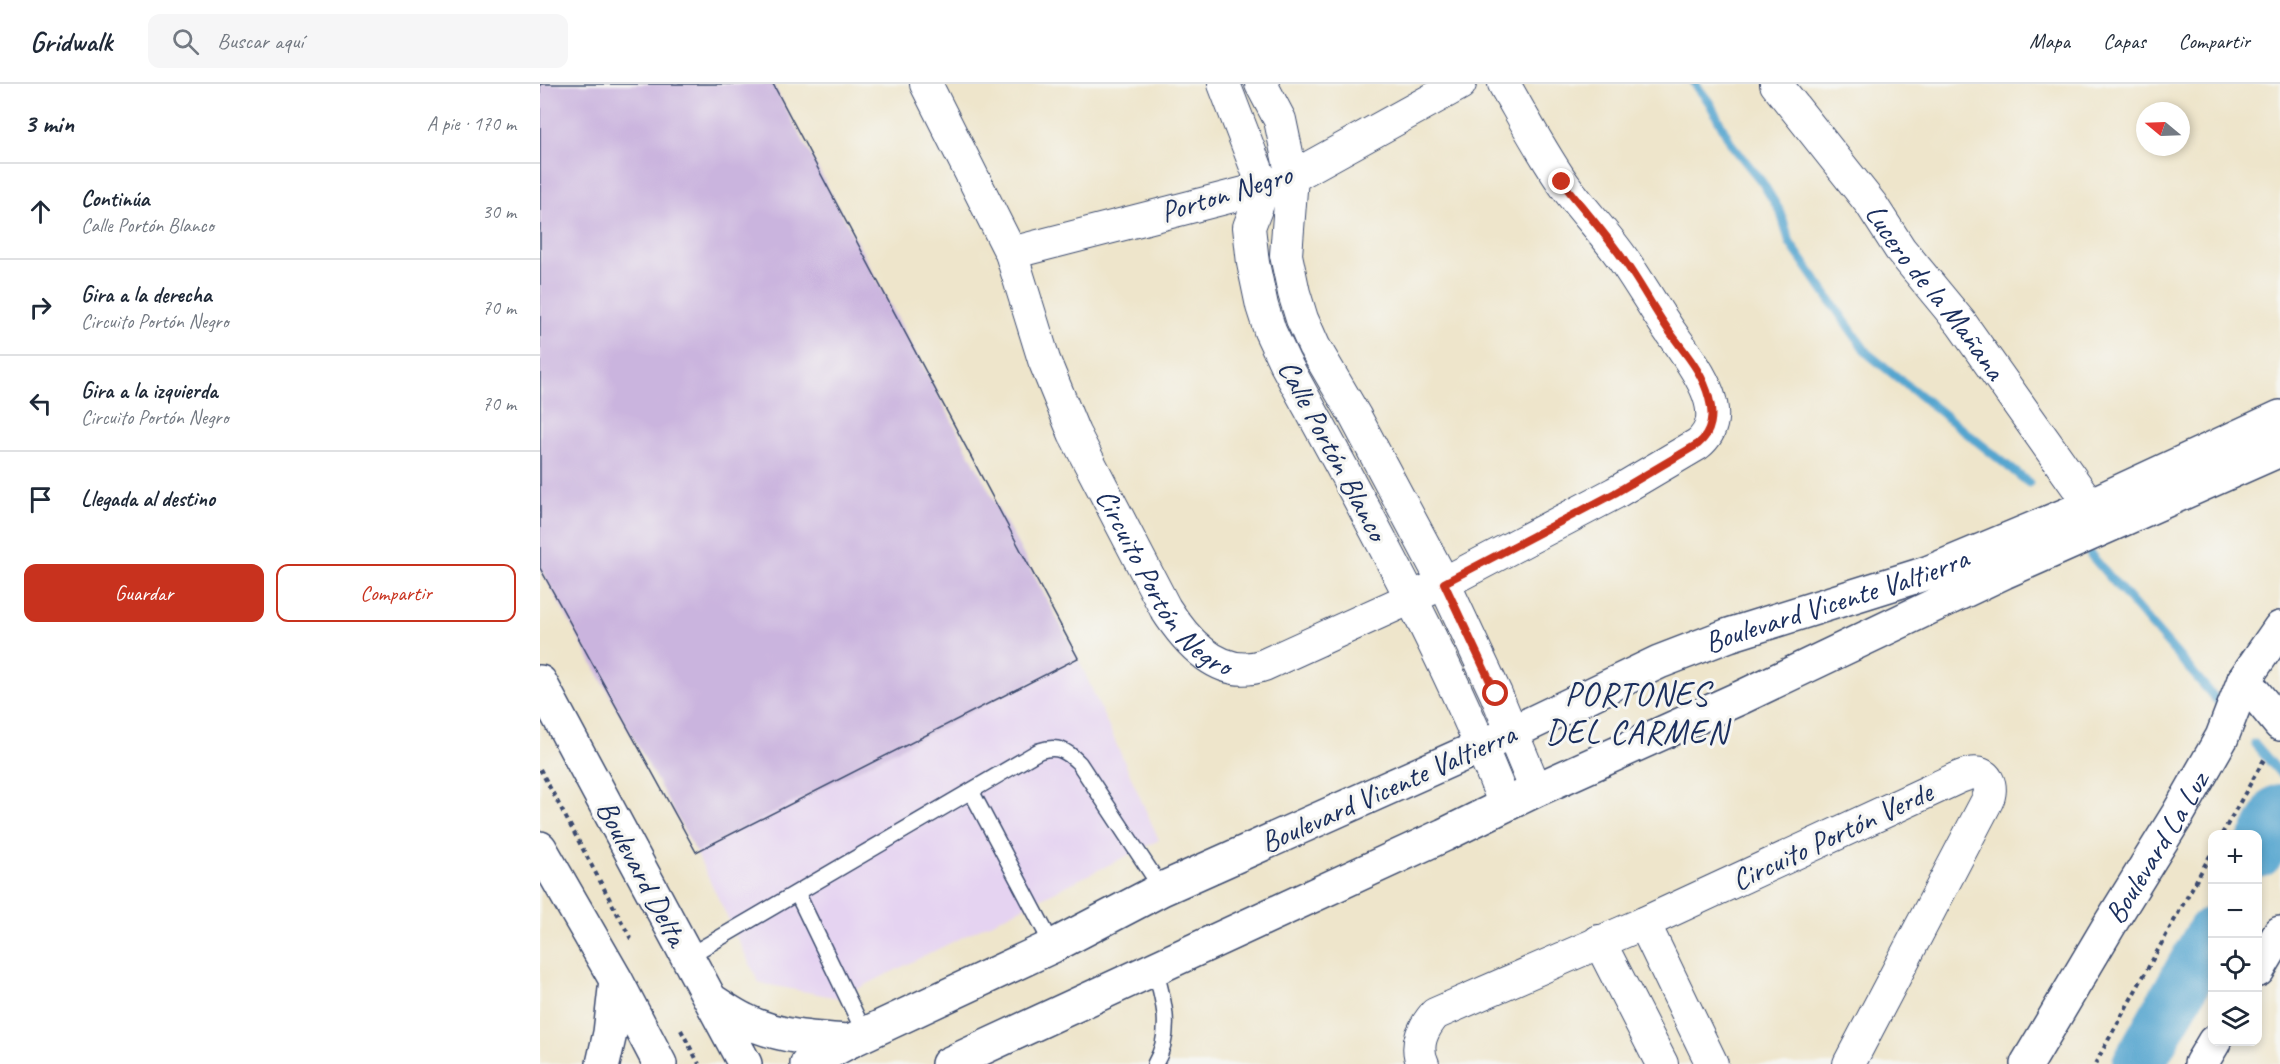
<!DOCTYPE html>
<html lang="es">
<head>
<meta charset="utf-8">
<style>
	body { margin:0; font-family:Caveat,sans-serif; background:#f6f6f7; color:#1f2937 }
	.controls { position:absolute; right:18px; bottom:18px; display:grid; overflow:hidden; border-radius:12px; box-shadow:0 3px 9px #0003 }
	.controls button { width:54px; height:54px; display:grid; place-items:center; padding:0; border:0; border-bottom:2px solid #e0e1e3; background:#fff; color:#1f2937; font:30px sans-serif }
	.compass { position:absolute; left:1596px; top:18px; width:54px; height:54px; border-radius:50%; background:#fff; box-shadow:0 3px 9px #0003; rotate:289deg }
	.stop { position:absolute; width:18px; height:18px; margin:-14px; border:4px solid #c8321e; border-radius:50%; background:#fff }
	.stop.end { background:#c8321e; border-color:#fff; box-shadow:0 2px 6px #0008 }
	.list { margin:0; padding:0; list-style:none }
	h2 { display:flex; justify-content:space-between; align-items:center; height:78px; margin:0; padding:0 24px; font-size:26px }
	h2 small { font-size:20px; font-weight:400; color:#747a83 }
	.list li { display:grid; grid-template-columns:39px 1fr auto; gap:18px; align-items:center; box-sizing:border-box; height:96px; padding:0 24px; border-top:2px solid #e0e1e3 }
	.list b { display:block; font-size:22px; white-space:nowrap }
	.list p { margin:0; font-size:20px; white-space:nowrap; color:#747a83 }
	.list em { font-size:20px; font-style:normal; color:#747a83 }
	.actions { display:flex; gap:12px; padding:18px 24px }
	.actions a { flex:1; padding:14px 0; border:2px solid #c8321e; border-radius:12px; text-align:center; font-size:21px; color:#c8321e }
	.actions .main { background:#c8321e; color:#fff }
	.icon { flex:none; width:33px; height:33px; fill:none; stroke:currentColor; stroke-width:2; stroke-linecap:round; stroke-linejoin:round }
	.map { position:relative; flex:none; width:1740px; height:980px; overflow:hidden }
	header { display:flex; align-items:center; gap:36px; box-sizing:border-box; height:84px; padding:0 30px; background:#fff; border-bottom:2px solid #e0e1e3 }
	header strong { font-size:28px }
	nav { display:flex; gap:33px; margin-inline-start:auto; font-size:21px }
	.search { width:420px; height:54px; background:#f6f6f7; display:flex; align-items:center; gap:15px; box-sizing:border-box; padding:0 21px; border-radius:12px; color:#747a83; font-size:22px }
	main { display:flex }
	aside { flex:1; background:#fff }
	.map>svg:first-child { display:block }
</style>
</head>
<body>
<header>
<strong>Gridwalk</strong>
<div class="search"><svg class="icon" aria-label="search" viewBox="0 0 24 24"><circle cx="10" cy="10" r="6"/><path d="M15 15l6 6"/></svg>Buscar aquí</div>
<nav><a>Mapa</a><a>Capas</a><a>Compartir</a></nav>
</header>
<main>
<aside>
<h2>3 min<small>A pie · 170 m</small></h2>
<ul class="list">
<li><svg class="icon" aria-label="ahead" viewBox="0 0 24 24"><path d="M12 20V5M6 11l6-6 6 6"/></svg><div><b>Continúa</b><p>Calle Portón Blanco</p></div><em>30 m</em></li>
<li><svg class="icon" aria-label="right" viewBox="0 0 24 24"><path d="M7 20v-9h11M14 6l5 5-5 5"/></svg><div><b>Gira a la derecha</b><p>Circuito Portón Negro</p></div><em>70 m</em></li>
<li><svg class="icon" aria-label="left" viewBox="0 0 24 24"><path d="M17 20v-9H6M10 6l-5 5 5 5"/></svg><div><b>Gira a la izquierda</b><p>Circuito Portón Negro</p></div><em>70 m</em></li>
<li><svg class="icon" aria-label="arrive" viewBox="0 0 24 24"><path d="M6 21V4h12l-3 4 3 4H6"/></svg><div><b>Llegada al destino</b></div></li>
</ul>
<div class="actions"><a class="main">Guardar</a><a>Compartir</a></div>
</aside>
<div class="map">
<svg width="1740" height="980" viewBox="0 0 1740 980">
	<rect width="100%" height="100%" fill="#f6f6f2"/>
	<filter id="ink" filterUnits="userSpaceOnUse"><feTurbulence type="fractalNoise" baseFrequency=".0167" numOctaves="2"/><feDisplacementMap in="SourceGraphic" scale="12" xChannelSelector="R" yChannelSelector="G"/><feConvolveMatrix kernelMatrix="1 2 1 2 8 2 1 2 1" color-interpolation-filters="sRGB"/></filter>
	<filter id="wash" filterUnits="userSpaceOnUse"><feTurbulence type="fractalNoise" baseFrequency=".008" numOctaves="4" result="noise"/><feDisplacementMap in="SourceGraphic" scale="24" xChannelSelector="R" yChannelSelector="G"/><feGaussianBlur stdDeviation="1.35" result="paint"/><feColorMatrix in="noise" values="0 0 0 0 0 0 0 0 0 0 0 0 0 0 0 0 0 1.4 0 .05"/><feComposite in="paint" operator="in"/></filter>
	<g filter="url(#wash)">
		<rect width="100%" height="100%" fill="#eee5cb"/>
		<path fill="#e5d3f1" d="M538,574L619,756L299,914L219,899L156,768Z"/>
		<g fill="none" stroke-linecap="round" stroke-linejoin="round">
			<path stroke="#55a5cf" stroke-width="9" d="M1155,0L1169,18L1192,61L1222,98L1241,129L1250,159L1327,269L1489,399
				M1550,470L1681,621
				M1715,660L1740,689"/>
			<path stroke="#55a5cf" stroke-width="52" d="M1718,768L1740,726
				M1598,980L1672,849"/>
		</g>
		<g id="blocks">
			<path fill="#cab4de" d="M0,0H233L538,574L156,768L0,484Z"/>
		</g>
	</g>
	<g filter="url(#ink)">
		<use href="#blocks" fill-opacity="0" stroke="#3b4a6e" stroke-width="1.5"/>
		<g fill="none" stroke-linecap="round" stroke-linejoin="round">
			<g stroke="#3b4a6e" stroke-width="18">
				<path id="service" d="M431,707L513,862
					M257,809L325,950
					M147,873L499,667C517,661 526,666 539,679L622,805
					M615,980C633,949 624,917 615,885"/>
			</g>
			<g stroke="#3b4a6e" stroke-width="34">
				<g id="minor">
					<path id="s1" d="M386,0L471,169L504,276L534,349L625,524C646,557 680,597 724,581L904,499L1075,409L1158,360C1198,327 1143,269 1125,240C1111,219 1099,198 1085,178C1066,150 1042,126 1023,99C1001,67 983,33 964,0"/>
					<path d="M684,0L724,104L709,143L713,179L722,222L730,247L745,279C824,424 905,567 965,721"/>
					<path d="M721,0L740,36L752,93L746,171L754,209L762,235L774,262L815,332L904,499L956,610L996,706"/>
					<path id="s2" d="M1236,0L1331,120L1360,165L1421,239L1550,421"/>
					<path d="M471,169L724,104L752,93L920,0"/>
					<path d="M1104,839L1172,980"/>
					<path d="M1059,857L1122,980"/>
					<path d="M883,980C874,961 883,944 895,930L1104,839L1398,703C1408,699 1419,692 1429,690C1448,685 1454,703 1447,717L1309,980"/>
				</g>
			</g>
			<g stroke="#3b4a6e" stroke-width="36">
				<g id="secondary">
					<path d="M1704,596L1740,640"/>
					<path d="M1718,886L1740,849"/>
					<path id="s3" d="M267,980L310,957L513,862L622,805L971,649L1119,578L1189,551L1387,489L1550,421L1740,333"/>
					<path d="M408,980L904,751L996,706L1202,613L1464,488L1740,366"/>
					<path id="s4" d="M1487,980L1570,840L1638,730L1682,653L1704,596L1740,544"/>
					<path d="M1661,980L1674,958"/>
				</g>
			</g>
			<g stroke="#3b4a6e" stroke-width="36">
				<path id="primary" d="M0,598L205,980
					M0,764L76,896L120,980
					M171,916C182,923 193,931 204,936C237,953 274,955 310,957
					M63,980L70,949L76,896"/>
			</g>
			<path stroke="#3b4a6e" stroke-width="4" stroke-dasharray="4.5 4.5" stroke-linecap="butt" d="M0,685L91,855
				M1682,750L1726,672
				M141,946L159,980
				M1555,980L1672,768"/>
			<use href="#service" stroke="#fff" stroke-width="15"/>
			<use href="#minor" stroke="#fff" stroke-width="32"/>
			<use href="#secondary" stroke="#fff" stroke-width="33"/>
			<use href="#primary" stroke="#fff" stroke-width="33"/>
		</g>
	</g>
	<g fill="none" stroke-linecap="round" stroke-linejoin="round" filter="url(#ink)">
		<path stroke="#c8321e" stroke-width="8" d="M956,610L904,499L1075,409L1158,360C1172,349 1174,331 1169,314C1162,286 1143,267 1127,244C1112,222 1100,199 1085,178C1066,150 1043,125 1022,98"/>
	</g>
	<g text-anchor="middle" stroke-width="6" stroke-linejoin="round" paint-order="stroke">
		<g font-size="30" fill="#1b2f5e" stroke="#f6f6f2">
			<text transform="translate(686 109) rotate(-17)" y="10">Porton Negro</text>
			<text dy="10" stroke="none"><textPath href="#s2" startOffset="262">Lucero de la Mañana</textPath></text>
			<text transform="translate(793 366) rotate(62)" y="10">Calle Portón Blanco</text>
			<text dy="10" stroke="none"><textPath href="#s1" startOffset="556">Circuito Portón Negro</textPath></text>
			<text dy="10" stroke="none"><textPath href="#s3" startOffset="1130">Boulevard Vicente Valtierra</textPath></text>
			<text transform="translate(848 704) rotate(-24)" y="10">Boulevard Vicente Valtierra</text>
			<text transform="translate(1292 752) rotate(-25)" y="10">Circuito Portón Verde</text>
			<text dy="10" stroke="none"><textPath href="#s4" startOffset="252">Boulevard La Luz</textPath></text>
			<text transform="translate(102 789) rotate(62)" y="10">Boulevard Delta</text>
		</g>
		<g font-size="33" letter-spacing="1.5" fill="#1b2f5e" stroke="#f6f6f2">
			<text x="1097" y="621">PORTONES<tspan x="1097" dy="38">DEL CARMEN</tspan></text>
		</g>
	</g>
</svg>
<div class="controls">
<button>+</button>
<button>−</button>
<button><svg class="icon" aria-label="locate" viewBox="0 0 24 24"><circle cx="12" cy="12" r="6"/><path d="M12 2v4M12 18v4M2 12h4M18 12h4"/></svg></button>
<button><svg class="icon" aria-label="layers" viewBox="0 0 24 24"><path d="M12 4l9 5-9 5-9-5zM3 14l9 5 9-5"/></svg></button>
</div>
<svg class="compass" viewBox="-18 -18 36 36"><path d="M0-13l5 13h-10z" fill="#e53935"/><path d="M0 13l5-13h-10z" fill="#747a83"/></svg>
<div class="stop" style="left:956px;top:610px"></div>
<div class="stop end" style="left:1022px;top:98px"></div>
</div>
</main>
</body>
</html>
